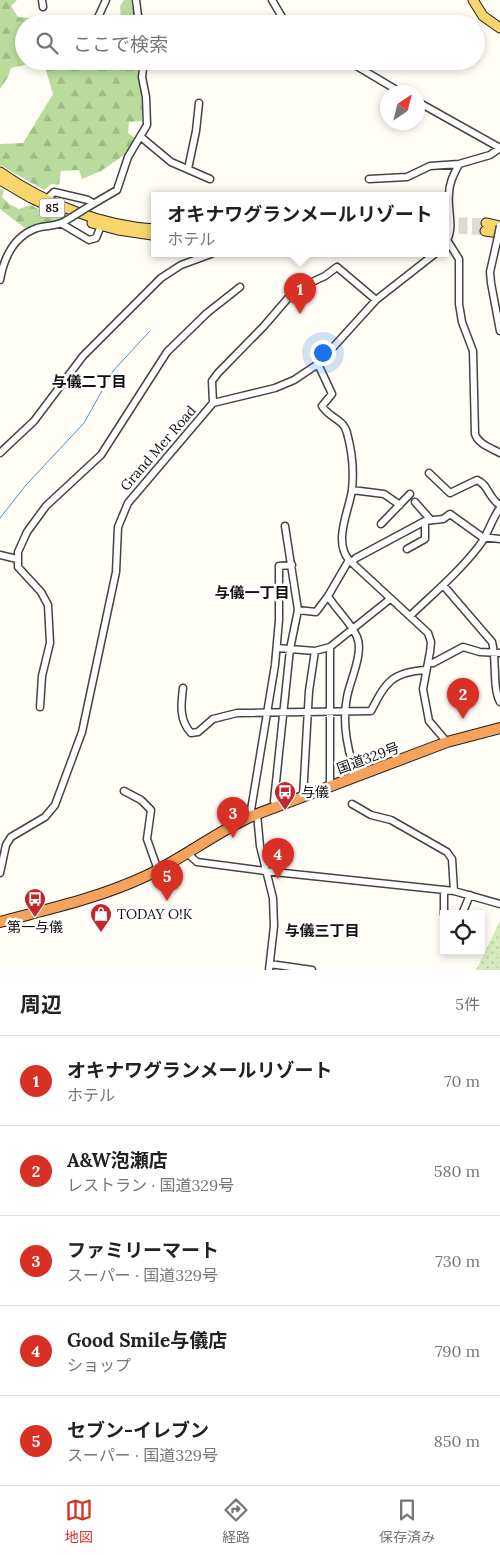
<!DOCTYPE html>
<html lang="ja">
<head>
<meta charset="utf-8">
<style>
	body { margin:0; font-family:Lora,"Noto Sans JP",serif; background:#f2f2f2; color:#222 }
	.controls { position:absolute; right:15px; bottom:15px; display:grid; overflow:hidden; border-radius:0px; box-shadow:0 2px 8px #0003 }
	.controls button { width:45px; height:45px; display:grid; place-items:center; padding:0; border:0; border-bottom:1px solid #e0e0e0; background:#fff; color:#222; font:25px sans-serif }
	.compass { position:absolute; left:380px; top:85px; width:45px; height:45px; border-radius:50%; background:#fff; box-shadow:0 2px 8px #0003; rotate:35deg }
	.you { position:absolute; left:322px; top:352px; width:18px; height:18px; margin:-12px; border:4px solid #fff; border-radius:50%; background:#1a73e8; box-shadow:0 0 0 8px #1a73e833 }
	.badge { display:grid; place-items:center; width:32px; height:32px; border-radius:50%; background:#d93025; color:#fff; font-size:16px; font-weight:700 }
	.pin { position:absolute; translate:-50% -41px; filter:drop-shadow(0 1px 2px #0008) }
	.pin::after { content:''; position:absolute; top:26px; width:18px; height:15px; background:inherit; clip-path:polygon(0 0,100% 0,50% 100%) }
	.popup { position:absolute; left:151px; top:192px; width:298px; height:65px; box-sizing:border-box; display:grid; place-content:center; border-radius:0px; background:#fff; filter:drop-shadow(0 1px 4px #0005); font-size:16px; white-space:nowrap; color:#767676 }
	.popup b { font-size:19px; color:#222 }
	.popup::after { content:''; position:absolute; left:50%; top:100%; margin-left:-10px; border:10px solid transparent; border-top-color:#fff }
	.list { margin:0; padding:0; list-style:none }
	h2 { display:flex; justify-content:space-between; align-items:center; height:65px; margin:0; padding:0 20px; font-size:21px }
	h2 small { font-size:16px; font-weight:400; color:#767676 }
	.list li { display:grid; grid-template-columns:32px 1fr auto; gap:15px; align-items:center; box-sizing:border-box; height:90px; padding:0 20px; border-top:1px solid #e0e0e0 }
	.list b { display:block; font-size:19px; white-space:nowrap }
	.list p { margin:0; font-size:16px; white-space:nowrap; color:#767676 }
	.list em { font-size:16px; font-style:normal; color:#767676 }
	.icon { flex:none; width:28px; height:28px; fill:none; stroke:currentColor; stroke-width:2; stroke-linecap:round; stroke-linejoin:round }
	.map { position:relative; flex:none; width:500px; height:970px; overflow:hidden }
	.search { position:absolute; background:#fff; box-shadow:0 2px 8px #0003; left:15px; right:15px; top:15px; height:55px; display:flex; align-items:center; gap:12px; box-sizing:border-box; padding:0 18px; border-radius:28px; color:#767676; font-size:19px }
	.sheet { height:515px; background:#fff }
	nav { display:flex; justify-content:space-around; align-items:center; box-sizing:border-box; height:70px; border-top:1px solid #e0e0e0; background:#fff; font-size:14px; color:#767676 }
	nav a { display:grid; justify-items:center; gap:2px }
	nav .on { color:#d93025 }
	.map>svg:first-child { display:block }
</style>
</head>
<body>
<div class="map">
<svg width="500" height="970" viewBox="0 0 500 970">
	<defs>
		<pattern id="forest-firs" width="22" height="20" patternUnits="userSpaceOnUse" patternTransform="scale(1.25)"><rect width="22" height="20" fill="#b9dc9c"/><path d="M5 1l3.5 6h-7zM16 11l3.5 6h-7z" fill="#9ebc85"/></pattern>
		<pattern id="park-dots" width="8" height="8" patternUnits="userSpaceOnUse" patternTransform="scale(1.25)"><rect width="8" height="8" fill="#d5ebbd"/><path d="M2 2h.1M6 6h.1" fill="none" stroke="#b6c8a1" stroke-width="1.8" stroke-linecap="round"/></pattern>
	</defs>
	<rect width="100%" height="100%" fill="#fffdf5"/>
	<path fill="url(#forest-firs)" d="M0,0H17L11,6L18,17L38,19L43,24H24V61H140C139,82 143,101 142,121L129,122L128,133L135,138L127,153L101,171L82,179L79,170L61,171L59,185L51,184L44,190L0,165V144L23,143L53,94L45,67L33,63L11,68L8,77L0,89Z
		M124,0H131L136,24H127L121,19L120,6Z
		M0,188L4,191L2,197L9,204L19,209L30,205L63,220C48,224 40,221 26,229L0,209Z"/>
	<path fill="url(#park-dots)" d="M500,921V970H476Z"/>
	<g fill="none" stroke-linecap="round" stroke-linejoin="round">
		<path stroke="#3f96cf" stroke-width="1" d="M0,518L26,485L84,423L113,371L150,331"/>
		<path stroke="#dbdad3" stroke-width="9" stroke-dasharray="9 4.5" stroke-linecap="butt" d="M445,221L486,223
			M445,228L485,231"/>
		<g stroke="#444" stroke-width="9">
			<path id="minor" d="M42,0L43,7
				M136,0L139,24
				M272,0L286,24
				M95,24L106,0
				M348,61L400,92
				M418,102L500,148
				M141,137L171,162L210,179
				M188,169L196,131L199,103
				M369,179L407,177L430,166L459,164
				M47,199L54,192L88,200L93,203
				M88,207L117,190L128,157L147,125L146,97L142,77L144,61
				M62,224L89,240L96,238L101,226
				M447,240L459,259V304L462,322L473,351L475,434C478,444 491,448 500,453
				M497,241L490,272L491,283L500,331
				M446,242C455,227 447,211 449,194C449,183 454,174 459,164L490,155L500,148
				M0,280C4,257 14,236 37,228C48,225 57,227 67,220
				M318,364L332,394L322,406C329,418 344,419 347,433C352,451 354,471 352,490C349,511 333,541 349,560L428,633L431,642L430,652L423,689L429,721L447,742
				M213,403L212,381L218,373L264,326L295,290L325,276L337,267L376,300
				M0,453L34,421L83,356L161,278L181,265L211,254
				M429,473L450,493L477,480C489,485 488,498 500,505
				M352,490L384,494L400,505
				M415,502L430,519
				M381,524L410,494
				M407,549L425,539V521
				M0,555L17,559
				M349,560L328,596C336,610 351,622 357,637C364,652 350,681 347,697C342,722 347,754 358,776
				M352,562L356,558L425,521L443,519L450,514L482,537L500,539
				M443,585L492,642C497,660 492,687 500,702
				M298,610L316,612L328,596
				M410,616C434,593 459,572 479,546C488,535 491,520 500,508
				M277,648L315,651L330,647L390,599
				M428,663H433L463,647L480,652L500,653
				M183,688C181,704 179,720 191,733L198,732L213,719L237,713L371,711C386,682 392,672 426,670
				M40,707L42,676L50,643L48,605L41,592L18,567V552L27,532L46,506L101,455L167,352L207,313L240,287
				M330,786V647
				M124,791L141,800L151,810L147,839L158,870
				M303,797L309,691L315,651
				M352,804L371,815L391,820L447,852L452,859L454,891
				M276,807L274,801L290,649L298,610L285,526
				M257,814L260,846L273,898L274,926L269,970
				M252,816L251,810L275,665L279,620V566L292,565
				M187,853L197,862L265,871L454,891L500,904
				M0,873L6,845L11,837L45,817L55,805L82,732L116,572L118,527L128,503L213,403L275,388L294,380L318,364L376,300L436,253
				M444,890V914
				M462,914L470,895
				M270,964L312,970"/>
		</g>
		<g stroke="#222" stroke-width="11">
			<path id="major" d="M473,0L483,16L500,28
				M0,172C44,203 101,226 155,229
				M0,180L31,198L61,212
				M92,223L118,230L152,235
				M486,223L500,226
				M485,231L500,233"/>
		</g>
		<g stroke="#222" stroke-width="12">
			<path id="highway" d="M0,922C49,909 99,898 146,876C183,858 215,833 252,816L447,742L500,728"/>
		</g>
		<use href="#minor" stroke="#fff" stroke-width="6"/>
		<use href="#major" stroke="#f9d66b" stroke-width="9"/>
		<use href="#highway" stroke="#f5a25d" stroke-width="10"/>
		<g stroke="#444" stroke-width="9" stroke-linecap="butt">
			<path id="minor-bridge" d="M67,220L88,207
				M497,241L500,226"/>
		</g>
		<use href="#minor-bridge" stroke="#fff" stroke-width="6"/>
	</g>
	<defs>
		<g id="bus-pin" transform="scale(1.125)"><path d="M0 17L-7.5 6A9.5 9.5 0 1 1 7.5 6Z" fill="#c4262e" stroke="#fff"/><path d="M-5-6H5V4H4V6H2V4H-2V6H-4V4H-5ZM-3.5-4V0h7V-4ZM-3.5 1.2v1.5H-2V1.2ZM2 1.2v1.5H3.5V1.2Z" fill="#fff"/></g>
		<g id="shop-pin" transform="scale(1.125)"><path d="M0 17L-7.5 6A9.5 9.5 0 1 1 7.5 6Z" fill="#c4262e" stroke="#fff"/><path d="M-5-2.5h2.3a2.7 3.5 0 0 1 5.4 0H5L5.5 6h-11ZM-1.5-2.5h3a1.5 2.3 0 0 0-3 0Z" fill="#fff"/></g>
	</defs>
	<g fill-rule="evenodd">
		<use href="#bus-pin" x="285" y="792"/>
		<use href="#bus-pin" x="35" y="899"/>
		<use href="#shop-pin" x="101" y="914"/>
	</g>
	<g text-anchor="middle" stroke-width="5" stroke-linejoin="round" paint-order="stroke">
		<rect fill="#fff" stroke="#585858" stroke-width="1" x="39.5" y="198.5" width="25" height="19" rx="4"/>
		<g font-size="12" font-weight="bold" fill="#111">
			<text x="52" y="212">85</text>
		</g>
		<g font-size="14" fill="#111" stroke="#fff">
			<text transform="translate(158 448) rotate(-49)" y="5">Grand Mer Road</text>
			<text transform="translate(368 758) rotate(-20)" y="5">国道329号</text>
		</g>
		<g font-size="14" fill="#111" stroke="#fff" text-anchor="start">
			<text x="301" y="797">与儀</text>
			<text x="117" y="919">TODAY O!K</text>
			<text x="35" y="932" text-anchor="middle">第一与儀</text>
		</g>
		<g font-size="15" font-weight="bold" fill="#111" stroke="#fff">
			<text x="89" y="387">与儀二丁目</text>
			<text x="252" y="598">与儀一丁目</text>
			<text x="322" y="936">与儀三丁目</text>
		</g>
	</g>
</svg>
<div class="controls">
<button><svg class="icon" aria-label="locate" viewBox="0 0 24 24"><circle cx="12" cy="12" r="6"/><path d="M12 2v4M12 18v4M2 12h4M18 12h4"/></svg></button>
</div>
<svg class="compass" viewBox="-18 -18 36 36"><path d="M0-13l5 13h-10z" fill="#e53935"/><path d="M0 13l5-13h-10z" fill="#767676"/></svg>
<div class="you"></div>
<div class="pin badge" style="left:300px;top:314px">1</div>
<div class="popup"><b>オキナワグランメールリゾート</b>ホテル</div>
<div class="pin badge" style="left:463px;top:719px">2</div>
<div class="pin badge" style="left:233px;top:838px">3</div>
<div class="pin badge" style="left:278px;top:879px">4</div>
<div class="pin badge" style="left:167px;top:901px">5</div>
<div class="search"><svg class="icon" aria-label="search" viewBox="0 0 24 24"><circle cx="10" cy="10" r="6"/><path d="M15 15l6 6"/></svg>ここで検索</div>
</div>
<section class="sheet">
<h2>周辺<small>5件</small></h2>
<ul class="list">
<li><span class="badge">1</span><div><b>オキナワグランメールリゾート</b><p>ホテル</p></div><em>70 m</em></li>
<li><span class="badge">2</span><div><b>A&amp;W泡瀬店</b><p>レストラン · 国道329号</p></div><em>580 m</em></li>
<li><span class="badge">3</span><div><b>ファミリーマート</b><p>スーパー · 国道329号</p></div><em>730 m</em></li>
<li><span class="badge">4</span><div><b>Good Smile与儀店</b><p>ショップ</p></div><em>790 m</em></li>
<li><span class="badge">5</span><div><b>セブン-イレブン</b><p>スーパー · 国道329号</p></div><em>850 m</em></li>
</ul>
</section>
<nav>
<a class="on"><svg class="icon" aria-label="map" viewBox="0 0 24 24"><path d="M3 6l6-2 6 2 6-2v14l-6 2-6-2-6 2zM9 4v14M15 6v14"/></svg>地図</a>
<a><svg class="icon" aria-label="directions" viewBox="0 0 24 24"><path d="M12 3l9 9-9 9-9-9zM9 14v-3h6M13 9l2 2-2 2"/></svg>経路</a>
<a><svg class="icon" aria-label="saved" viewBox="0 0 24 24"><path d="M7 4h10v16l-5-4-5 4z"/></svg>保存済み</a>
</nav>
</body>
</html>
